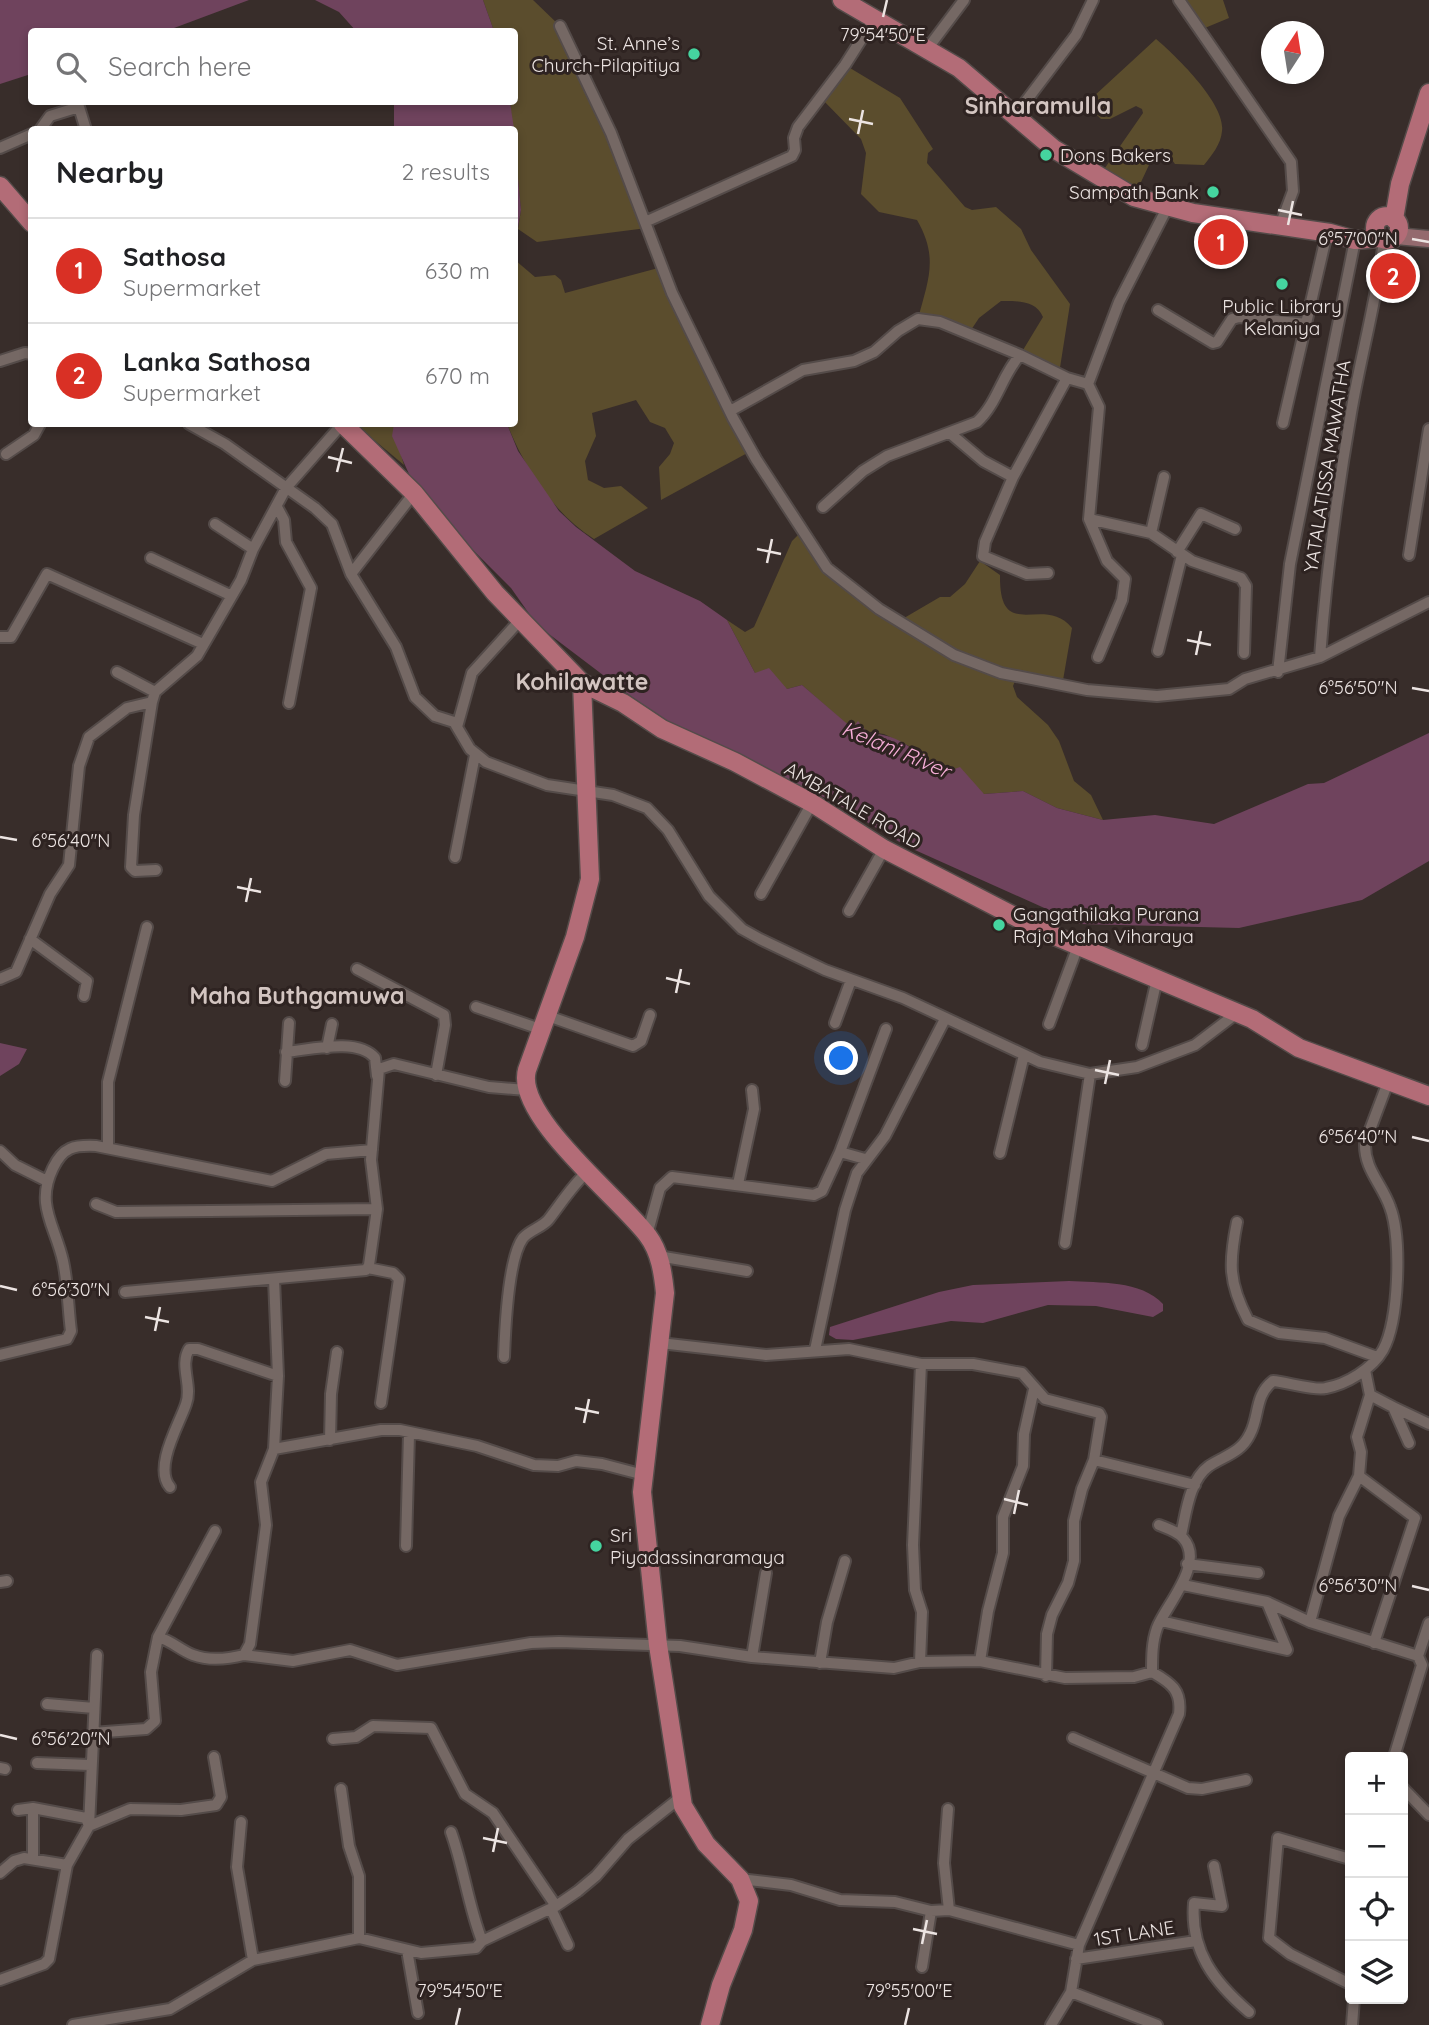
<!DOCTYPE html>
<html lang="en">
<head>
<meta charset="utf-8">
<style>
	body { margin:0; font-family:Quicksand,sans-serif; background:#f6f6f6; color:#202124 }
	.controls { position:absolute; right:21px; bottom:21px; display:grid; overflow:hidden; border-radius:7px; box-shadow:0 4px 10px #0003 }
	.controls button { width:63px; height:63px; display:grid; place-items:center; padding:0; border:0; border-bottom:2px solid #e0e0e0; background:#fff; color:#202124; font:35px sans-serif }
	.compass { position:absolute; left:1261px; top:21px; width:63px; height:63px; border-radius:50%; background:#fff; box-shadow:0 4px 10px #0003; rotate:12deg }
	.you { position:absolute; left:842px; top:1059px; width:24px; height:24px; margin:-18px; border:5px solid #fff; border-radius:50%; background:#1a73e8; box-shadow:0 0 0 10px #1a73e833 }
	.badge { display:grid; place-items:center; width:46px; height:46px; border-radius:50%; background:#d93025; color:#fff; font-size:23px; font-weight:700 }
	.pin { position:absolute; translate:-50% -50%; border:4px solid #fff; box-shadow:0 2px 7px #0006 }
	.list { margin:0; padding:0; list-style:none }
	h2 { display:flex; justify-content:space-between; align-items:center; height:91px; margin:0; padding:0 28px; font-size:30px }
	h2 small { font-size:23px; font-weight:400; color:#757577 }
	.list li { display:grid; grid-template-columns:46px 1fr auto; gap:21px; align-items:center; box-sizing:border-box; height:105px; padding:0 28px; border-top:2px solid #e0e0e0 }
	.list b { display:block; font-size:26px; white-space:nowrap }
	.list p { margin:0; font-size:23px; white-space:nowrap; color:#757577 }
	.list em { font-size:23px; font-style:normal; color:#757577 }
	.icon { flex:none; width:38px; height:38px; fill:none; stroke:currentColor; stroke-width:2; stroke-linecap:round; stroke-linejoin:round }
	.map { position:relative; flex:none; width:1429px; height:2025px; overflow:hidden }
	.search { position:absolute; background:#fff; box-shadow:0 4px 10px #0003; left:28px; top:28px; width:490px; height:77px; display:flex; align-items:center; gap:18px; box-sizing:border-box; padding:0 24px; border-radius:7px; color:#757577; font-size:26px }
	.panel { position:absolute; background:#fff; box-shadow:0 4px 10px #0003; left:28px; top:126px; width:490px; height:301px; border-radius:7px }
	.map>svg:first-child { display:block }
</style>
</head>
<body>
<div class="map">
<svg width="1429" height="2025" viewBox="0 0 1429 2025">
	<rect width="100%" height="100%" fill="#382d2a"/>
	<path fill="#5b4d2d" d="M483,0H533L560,26L647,228L537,242L518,229L521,210L510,102H514V32L494,31Z
		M1179,0H1223L1229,18L1200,30Z
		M1156,39C1175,55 1226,104 1222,131C1221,144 1212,155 1204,165L1175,164L1163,148L1156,150L1134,197L1098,178L1143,113L1142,109L1136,106L1110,119H1101L1094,112L1093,97Z
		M845,65L900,98L933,149L928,153L927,163L965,207L972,210L996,207L1021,229L1031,250L1070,304L1059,374L1020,355L1043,317C1036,300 1017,301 1001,301L979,318L969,333L918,319C928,280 939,258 917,220L879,212L861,194L866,153L861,139L820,97Z
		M515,260L535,277L555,275L561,280L565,293L662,267L751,451L661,500L659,467L670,454L674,443L665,428L650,422L636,400L592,413L596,436L585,461L588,480L604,488L621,486L648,508L594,539C553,513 525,468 507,424H514Z
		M355,424H397L395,434L404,465Z
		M802,531L827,568L899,621L940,597H950L965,584L980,561L1000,575C999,645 1044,593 1072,628L1062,686L1017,676L1013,686L1017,697L1048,725L1059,741L1074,781L1091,795L1103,820L1057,808L1023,791L984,794L937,775L915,749L884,734L852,729L802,685L787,689L755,673L727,620L745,632L754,627L792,541Z"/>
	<path fill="#6f435d" d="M0,0H249L166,31L32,32L31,74L0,84Z
		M315,0H483L494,31H356L339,12Z
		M394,102H510L514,129H394Z
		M514,135L521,210L515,244H514Z
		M394,424H507L518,451L559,511L576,527L635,571L700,601L727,620L755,673L769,668L787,689L802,685L852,728L858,721L868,733C902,735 917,751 937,775L960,767L984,794L1023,791L1057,808L1103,820L1155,815L1214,824L1308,784L1324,783L1429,733V861L1362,900L1239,928L1080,924L906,846L834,802L665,722L537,625L511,588L439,516L413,483L392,436Z
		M0,1043L27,1049L19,1064L0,1076Z
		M1069,1281C1099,1283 1141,1280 1163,1304V1311L1153,1317L1096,1306L1048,1305L983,1323L951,1321L853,1340L836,1339L829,1335L830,1327L939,1292L973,1285Z"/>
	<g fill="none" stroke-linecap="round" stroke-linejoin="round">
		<g stroke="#544b49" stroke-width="14">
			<path id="street" d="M1179,0L1291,162L1293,191L1280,226
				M560,26L611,133L672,293L733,418L756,459L827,568L879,609L954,655L1001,673L1087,690L1157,696L1229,689L1245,679L1320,657L1429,602
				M928,48L964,0
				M1014,117L1076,35L1093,0
				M40,130L50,116L79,107L86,130
				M0,148L32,134
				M1167,208L1119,302L1088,384L1099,407L1089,519L1151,533L1192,561L1241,578L1246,586L1244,653
				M645,222L792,156L795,150L794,138L798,127L845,65L873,21
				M1158,310L1213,343L1217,342L1232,319L1239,317L1307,324
				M0,361L25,353L32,354
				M730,411L803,370L854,361L874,352L898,331L918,319L940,322L1020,355
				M1283,423L1327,233
				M189,424L225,444L315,508L332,524L351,574L396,647L415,697L435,716L454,722L470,749L486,762L547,785L613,795L647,808L668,830L709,896L742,929L760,939L825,970L903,998L1040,1062L1090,1074L1137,1067L1195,1045L1237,1013
				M951,434L983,461L1013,477L985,542L983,556L1027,574L1048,573
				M6,454L34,435L40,424
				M1013,477L1067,378
				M277,507L284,520L286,542L311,588L289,703
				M823,507L863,471L887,456L977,422C997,404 1002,375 1020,355L1067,378L1088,384
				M1089,519L1107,561L1125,579L1122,600L1098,657
				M215,524L253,549
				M1151,533L1164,477
				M1177,552L1201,514L1235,529
				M1409,555L1429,429
				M151,558L230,595
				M351,574L414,493
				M0,637H11L47,574L203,644
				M1158,651L1182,555
				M1320,657C1326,576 1337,494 1351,413C1361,355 1377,299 1384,240
				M117,672L155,692
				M1278,672L1290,564L1355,240
				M152,702L134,815L131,867L135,871L156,870
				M457,727L472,673L521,619
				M455,857L475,755
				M761,894L812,803
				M849,911L884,849
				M30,939L87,981L84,996
				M357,969L444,1015L445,1025L436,1075
				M0,979L16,972L50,894L69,865L79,766L89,737L127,708L152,702L155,692L197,656L241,580L253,549L286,488L342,424
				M476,1007L543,1030
				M548,1016L633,1046L641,1041L650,1015
				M835,1023L851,980
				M1049,1024L1078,946
				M1142,1045L1157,979
				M327,1048L332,1024
				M286,1052C309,1050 358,1037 375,1058L377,1076
				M285,1081L289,1023
				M108,1148V1082L147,927
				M0,1151L15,1165L47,1181
				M840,1152L886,1029
				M1000,1153L1024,1055
				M738,1184L754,1109L752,1090
				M96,1204L116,1212L377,1209
				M1237,1222C1229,1262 1228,1282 1248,1320L1279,1333L1325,1338L1377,1357
				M647,1235L660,1188L672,1177L814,1195L822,1191L840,1152L865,1159
				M1065,1243L1090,1074
				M658,1256L747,1271
				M368,1268L393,1273L399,1279L381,1403
				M274,1279L278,1376L274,1449
				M125,1292L366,1270L369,1265L377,1209L371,1160L379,1069L394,1064L489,1087L526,1090
				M660,1343L766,1355L849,1349L921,1364H973L1022,1373L1045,1399L1099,1413L1101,1417L1094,1460L1082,1489L1074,1521V1561L1068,1583L1052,1615L1047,1634L1046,1676
				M815,1350L845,1210L857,1173L885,1136L945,1019
				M0,1355L67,1339L71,1331C68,1308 68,1284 63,1261C55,1225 35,1205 53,1168C63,1147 74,1145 96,1146L272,1181L326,1154L372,1150
				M504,1357C505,1330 508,1258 523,1238C530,1230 543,1227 549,1219C562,1202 572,1186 587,1172
				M1365,1370L1370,1395L1393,1407L1409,1443
				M1393,1407L1429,1424
				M330,1440L331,1394L337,1352
				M1094,1460L1195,1485
				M1359,1476L1361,1452L1357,1437L1370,1395
				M170,1487C153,1467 180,1423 186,1404C193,1386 179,1366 189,1349H198L278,1376
				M1181,1535C1186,1514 1189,1480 1209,1466C1224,1456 1241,1453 1250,1434C1260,1415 1254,1396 1273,1381C1286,1382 1316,1391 1326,1388C1347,1384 1372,1369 1383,1350C1399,1321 1402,1238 1390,1207C1382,1184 1364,1169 1365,1143L1388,1082
				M406,1546L409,1434
				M1187,1564L1258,1573
				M0,1582L7,1581
				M1183,1585L1267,1602L1310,1622L1418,1656L1422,1665L1394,1757
				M1161,1621L1287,1650L1267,1602
				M1310,1622L1339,1516L1359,1476L1415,1518L1374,1643
				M158,1637C172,1641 180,1650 193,1655C209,1661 228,1659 244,1655L250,1644L266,1525L261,1482L274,1449L381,1430H400L477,1446L534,1465L558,1466L576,1461L602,1464L644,1475
				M244,1655L293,1661L350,1650L397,1665L531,1643L559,1642L680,1646L752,1657L894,1668L920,1662L980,1661L1065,1678L1134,1677L1152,1672C1171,1683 1182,1690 1179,1714L1079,1945
				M1418,1656L1429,1623
				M752,1657L766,1573
				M980,1661L988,1611L1003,1553V1517L1023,1466L1024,1434L1034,1389
				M920,1662L922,1612L915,1590L913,1545L921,1364
				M820,1663L827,1622L845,1561
				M1152,1672C1152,1657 1152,1642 1157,1628C1165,1606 1206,1564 1183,1538C1177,1531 1166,1528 1159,1525
				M47,1704L94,1708
				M92,1733L146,1729L155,1721L151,1672L158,1637L215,1531
				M1073,1738L1188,1788L1202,1789L1246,1780
				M333,1739L356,1737L373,1726L431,1728L465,1794L493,1813L556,1906
				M37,1763L90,1765
				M0,1768L5,1769
				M1403,1788L1429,1815
				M341,1789L349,1846L359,1876V1938
				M33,1808V1858
				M948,1809L944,1863L949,1910
				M18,1810L33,1808L86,1818L89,1826L130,1809L181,1810L216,1805L221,1797L214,1757
				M241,1822L237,1867L253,1960
				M451,1832C464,1868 468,1905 482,1941
				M1350,1859L1278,1838L1269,1938L1290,1954L1350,1984
				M1214,1866L1222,1906L1194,1903C1190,1951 1214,1982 1249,2012
				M0,1873L14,1861L24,1858L67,1865
				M740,1879L791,1885L840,1900L895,1902L931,1911L949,1910L1079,1945L1071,1992L1051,2025
				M551,1909L568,1945
				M407,1950L418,2013
				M1076,1959L1196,1941
				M922,1967L931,1911
				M0,1980L44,1964L49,1959L67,1865L89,1826L97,1655
				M1071,1992L1157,2025
				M73,2025L170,2009L253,1960L359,1938L421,1953L476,1948L482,1941L556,1906L578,1891L596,1876L628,1839L681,1797
				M1352,2025L1354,1999"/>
		</g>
		<g stroke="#544b49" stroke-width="19">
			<path id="secondary" d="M1396,236L1429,239"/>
		</g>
		<g stroke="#544b49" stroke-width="21">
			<path id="primary" d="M842,0L959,68L1054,149L1134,197L1193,213L1330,233L1355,240L1379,238
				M0,186L32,223
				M1375 228a12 12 0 1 1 24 0a12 12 0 1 1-24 0Z
				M1394,219L1400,184L1429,93
				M343,424L414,493L495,593L582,683L623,703L662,729L735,762L812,803L884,849L1043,931L1252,1019L1299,1048L1429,1096
				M582,683L590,879L575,937L527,1070C514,1116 622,1200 648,1236C660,1252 663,1273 665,1293L642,1492L658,1645L683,1806L706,1844L740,1879L749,1901L743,1930L721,1985L710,2025"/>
		</g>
		<use href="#street" stroke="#756864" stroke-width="10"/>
		<use href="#secondary" stroke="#946a6e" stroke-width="16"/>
		<use href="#primary" stroke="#b36c77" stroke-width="18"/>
	</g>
	<path fill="none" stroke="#ece4e2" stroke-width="2.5" d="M883,17L887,0M849,119L873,124M858,134L863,110M1278,210L1302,215M1288,225L1293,201M1412,239L1429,242M328,457L352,463M337,472L343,448M757,549L781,554M767,563L772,539M1187,640L1211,645M1196,655L1201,631M1412,688L1429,691M0,837L17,840M237,887L261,892M246,902L251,878M666,978L690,984M676,993L681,969M1095,1070L1119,1075M1105,1084L1110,1060M1412,1137L1429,1141M0,1286L17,1290M145,1317L169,1322M155,1331L160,1307M575,1408L599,1413M584,1423L589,1399M1004,1499L1028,1505M1014,1514L1019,1490M1412,1586L1429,1590M0,1735L17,1739M483,1838L507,1843M493,1852L498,1828M913,1929L937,1934M922,1944L927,1920M456,2025L460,2008M905,2025L909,2008"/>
	<g fill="#45d49f" stroke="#2e2321" stroke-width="2.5">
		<circle cx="694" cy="54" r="7"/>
		<circle cx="1046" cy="155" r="7"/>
		<circle cx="1213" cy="192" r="7"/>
		<circle cx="1282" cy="284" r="7"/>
		<circle cx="999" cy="925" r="7"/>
		<circle cx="596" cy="1546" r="7"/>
	</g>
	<g text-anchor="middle" stroke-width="6" stroke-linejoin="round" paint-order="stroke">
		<g font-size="19" fill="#ece4e2" stroke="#2e2321" text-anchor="start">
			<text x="680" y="50" text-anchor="end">St. Anne’s<tspan x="680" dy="22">Church-Pilapitiya</tspan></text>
			<text x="1060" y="162">Dons Bakers</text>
			<text x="1199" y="199" text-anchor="end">Sampath Bank</text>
			<text x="1282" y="313" text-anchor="middle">Public Library<tspan x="1282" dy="22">Kelaniya</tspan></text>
			<text x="1013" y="921">Gangathilaka Purana<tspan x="1013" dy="22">Raja Maha Viharaya</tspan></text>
			<text x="610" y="1542">Sri<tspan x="610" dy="22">Piyadassinaramaya</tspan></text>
		</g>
		<g font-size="19" fill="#ece4e2" stroke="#2e2321">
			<text transform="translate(1327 466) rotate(-81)" y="7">YATALATISSA MAWATHA</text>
			<text transform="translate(853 805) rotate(30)" y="7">AMBATALE ROAD</text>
			<text transform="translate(1134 1933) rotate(-9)" y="7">1ST LANE</text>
		</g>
		<g font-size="21" font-style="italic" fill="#f7aed8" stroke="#2e2321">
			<text transform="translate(896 750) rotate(23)" y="7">Kelani River</text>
		</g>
		<g font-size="23" font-weight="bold" fill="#d3c5c1" stroke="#2e2321">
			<text x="1038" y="114">Sinharamulla</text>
			<text x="582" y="690">Kohilawatte</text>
			<text x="297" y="1004">Maha Buthgamuwa</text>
		</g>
	</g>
	<g font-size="18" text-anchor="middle" fill="#ece4e2" stroke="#2e2321" stroke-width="6" stroke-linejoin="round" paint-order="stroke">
		<text x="883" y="41">79°54'50"E</text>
		<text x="1358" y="245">6°57'00"N</text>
		<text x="1358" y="694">6°56'50"N</text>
		<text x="71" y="847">6°56'40"N</text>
		<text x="1358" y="1143">6°56'40"N</text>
		<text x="71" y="1296">6°56'30"N</text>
		<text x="1358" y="1592">6°56'30"N</text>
		<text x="71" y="1745">6°56'20"N</text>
		<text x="460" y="1997">79°54'50"E</text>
		<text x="909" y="1997">79°55'00"E</text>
	</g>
</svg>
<div class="controls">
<button>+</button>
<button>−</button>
<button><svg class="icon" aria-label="locate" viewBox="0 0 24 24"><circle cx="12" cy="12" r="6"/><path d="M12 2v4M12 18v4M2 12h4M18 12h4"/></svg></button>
<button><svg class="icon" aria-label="layers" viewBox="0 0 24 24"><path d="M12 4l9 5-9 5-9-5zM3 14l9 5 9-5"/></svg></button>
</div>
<svg class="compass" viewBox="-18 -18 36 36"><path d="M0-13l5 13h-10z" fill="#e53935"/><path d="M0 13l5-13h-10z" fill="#757577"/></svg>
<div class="you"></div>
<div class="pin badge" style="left:1221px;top:242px">1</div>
<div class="pin badge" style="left:1393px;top:276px">2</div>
<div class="search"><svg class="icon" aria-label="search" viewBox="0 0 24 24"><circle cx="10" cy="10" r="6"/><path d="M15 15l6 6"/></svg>Search here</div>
<section class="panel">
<h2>Nearby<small>2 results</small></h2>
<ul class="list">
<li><span class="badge">1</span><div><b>Sathosa</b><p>Supermarket</p></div><em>630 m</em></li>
<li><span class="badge">2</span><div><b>Lanka Sathosa</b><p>Supermarket</p></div><em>670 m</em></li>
</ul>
</section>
</div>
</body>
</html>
